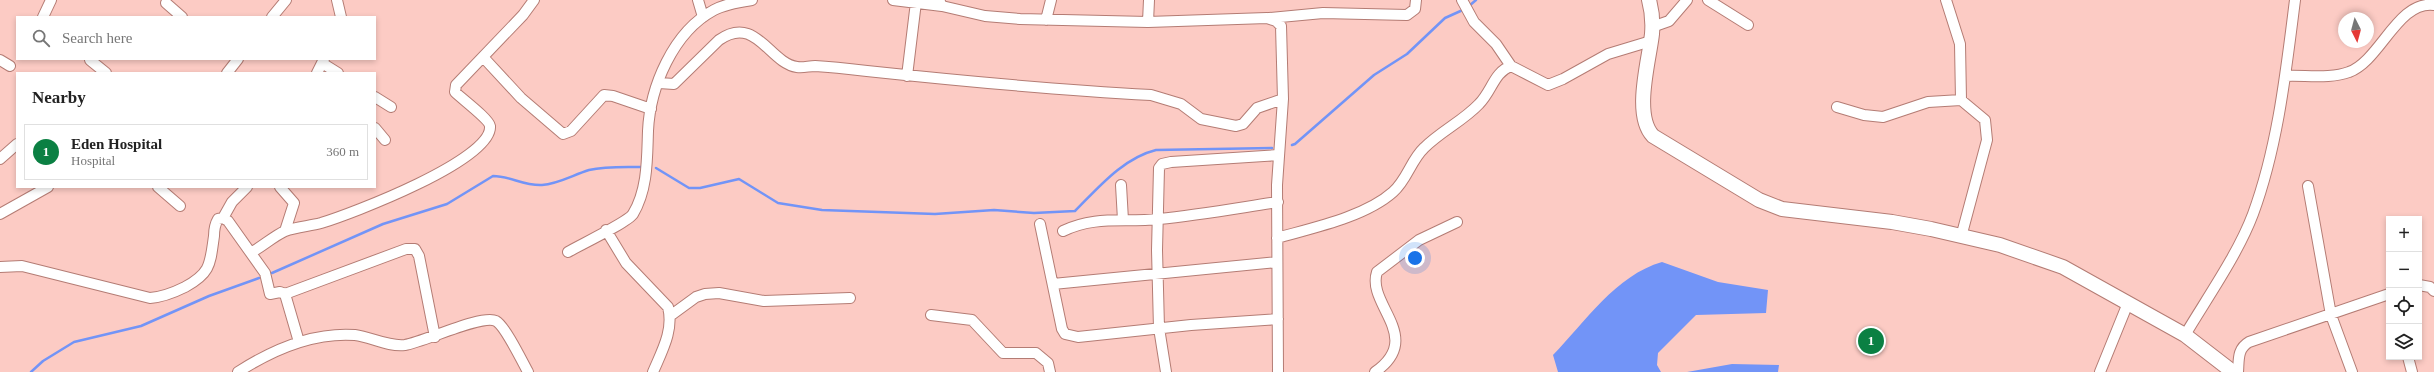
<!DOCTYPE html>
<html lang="en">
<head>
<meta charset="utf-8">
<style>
	body { margin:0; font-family:Georgia,serif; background:#f6f6f6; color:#222 }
	.controls { position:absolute; right:12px; bottom:12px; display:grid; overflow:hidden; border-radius:0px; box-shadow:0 2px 6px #0003 }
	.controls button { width:36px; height:36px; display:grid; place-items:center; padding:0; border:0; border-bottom:1px solid #e0e0e0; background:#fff; color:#222; font:20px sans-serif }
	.compass { position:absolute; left:2338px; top:12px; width:36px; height:36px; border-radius:50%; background:#fff; box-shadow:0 2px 6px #0003; rotate:174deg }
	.you { position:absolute; left:1415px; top:258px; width:14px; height:14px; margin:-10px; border:3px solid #fff; border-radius:50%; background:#1a73e8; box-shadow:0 0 0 6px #1a73e833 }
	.badge { display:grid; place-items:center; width:26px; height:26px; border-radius:50%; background:#0b8043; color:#fff; font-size:13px; font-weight:700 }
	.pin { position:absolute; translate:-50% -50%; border:2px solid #fff; box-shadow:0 1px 4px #0006 }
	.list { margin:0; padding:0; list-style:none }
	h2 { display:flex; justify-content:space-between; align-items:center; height:52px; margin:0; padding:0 16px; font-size:17px }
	h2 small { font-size:13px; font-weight:400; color:#767676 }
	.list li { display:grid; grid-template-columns:26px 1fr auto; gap:12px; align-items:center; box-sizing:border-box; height:56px; margin:0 8px 8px; padding:0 8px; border:1px solid #e0e0e0; border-radius:0px }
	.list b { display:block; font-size:15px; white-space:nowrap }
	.list p { margin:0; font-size:13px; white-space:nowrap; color:#767676 }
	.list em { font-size:13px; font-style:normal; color:#767676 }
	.icon { flex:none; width:22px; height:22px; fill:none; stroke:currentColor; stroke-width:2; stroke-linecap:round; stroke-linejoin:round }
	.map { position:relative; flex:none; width:2434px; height:372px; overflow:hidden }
	.search { position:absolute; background:#fff; box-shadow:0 2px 6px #0003; left:16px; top:16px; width:360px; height:44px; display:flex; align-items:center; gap:10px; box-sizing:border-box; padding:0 14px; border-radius:0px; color:#767676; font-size:15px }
	.panel { position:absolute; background:#fff; box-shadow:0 2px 6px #0003; left:16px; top:72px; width:360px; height:116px; border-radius:0px }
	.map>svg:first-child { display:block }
</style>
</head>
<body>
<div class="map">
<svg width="2434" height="372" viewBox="0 0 2434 372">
	<rect width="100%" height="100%" fill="#fccbc4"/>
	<path fill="#7294f7" d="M1662,262L1718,282L1768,290L1766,313L1696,315L1658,353L1657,365L1661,372H1558L1553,355C1585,322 1616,275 1662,262Z
		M1732,364L1779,365L1778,372H1687Z"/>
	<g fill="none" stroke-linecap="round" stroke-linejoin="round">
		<path stroke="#7294f7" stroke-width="2.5" d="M1469,6L1476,0
			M1292,145L1295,144L1374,75L1407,54L1445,18L1465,9
			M656,168L689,188H700L739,179L778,203L822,210L935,214L994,210L1034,213L1075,211C1098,188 1123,158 1156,150L1272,148
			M272,273L383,224L447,204L493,176C510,176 524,186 542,185C558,184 573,175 589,170C606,166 624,167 642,167
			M31,372L43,361L74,342L141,326L209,296L259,278"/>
		<g stroke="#b47c74" stroke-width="12">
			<path id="street" d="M337,0L341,17
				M698,0L703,17
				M893,0L942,6
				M939,0L942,6L985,16L1020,19L1148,22L1267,18L1276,21L1281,26L1283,99L1277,185L1278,372
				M1462,0L1474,22L1496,44L1511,66L1548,85L1563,79L1608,54L1651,41
				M1708,0L1748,25
				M1946,0L1960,44L1961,100
				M166,3L182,17
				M43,17L51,0
				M272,17L286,0
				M1269,18L1323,13L1407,15L1415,9L1416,0
				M1046,20L1051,0
				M1148,22L1149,0
				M1652,27L1669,21L1687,0
				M483,57L521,98L563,134L571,131L604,95L613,96L651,109
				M0,60L10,66
				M90,60L106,73
				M322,63L338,73
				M227,73L238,59
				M317,73L324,59
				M907,76L916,2
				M2285,76C2305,75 2331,79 2349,72C2380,61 2398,0 2434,5
				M659,83L674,84L719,40C756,14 769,63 797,67C803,68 809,66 815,66C832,67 850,69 867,71C961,81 1056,90 1151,95L1181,104L1201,119L1236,126L1243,124L1257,108L1283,99
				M375,97L391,107
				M1837,107L1864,115L1883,117L1928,102L1961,100L1985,120L1987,140L1961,237
				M375,128L385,140
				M0,159L17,144
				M1121,185L1123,220
				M2308,186L2331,315L2352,372
				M158,187L180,206
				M280,187L294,203L285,231
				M0,214L48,187
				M223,218L232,202L247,187
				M1040,224L1062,329L1065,334L1078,337L1191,325L1278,319
				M606,230L626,263L668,307C674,330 662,351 653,372
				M1063,231C1096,215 1124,223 1159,219C1199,215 1238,208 1278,202
				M1277,238C1312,228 1365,217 1393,192C1407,180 1411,160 1424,148C1441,131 1463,121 1479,104C1492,91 1494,72 1511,66
				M252,252C263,246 274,236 285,231C296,227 310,226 321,223C351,214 493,160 490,126C489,119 462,99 455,92L456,85L523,15L534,0
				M568,252C580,245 628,222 633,214C648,189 647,158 648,131C650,87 673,32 714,10C725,4 739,2 752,0
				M0,267L22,266L150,298C163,297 173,293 185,287C211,273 210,264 214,236C214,230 215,224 218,219L223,218L228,221L265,273L270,294L280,292L285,294L299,342
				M1053,284L1277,262
				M2419,285L2430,287L2434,291
				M285,294L406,249H415L419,256L435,337
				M931,315L972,320L1003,353H1036L1048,363L1050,372
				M670,316L696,297L705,294L719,293L764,301L850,298
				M2185,335C2207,298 2238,254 2253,214C2278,146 2286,71 2295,0
				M2408,357L2412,372
				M238,372C272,350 313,332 355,335C371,337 388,347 405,345C424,342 482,314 496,321C505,326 522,361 528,372
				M1166,372L1159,328L1157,250L1159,168L1162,164L1171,162L1279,155
				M1375,372C1425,337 1366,305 1377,272L1419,240L1457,222
				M2100,372L2128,303
				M2238,372C2239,360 2237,349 2249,342L2389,294"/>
		</g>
		<g stroke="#b47c74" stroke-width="16">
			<path id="secondary" d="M1649,0C1652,11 1653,22 1652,34C1649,61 1633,115 1653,136L1759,200L1782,209L1892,222L1931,229L2000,245L2063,267L2185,335L2233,372"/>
		</g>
		<use href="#street" stroke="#fff" stroke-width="10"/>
		<use href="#secondary" stroke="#fff" stroke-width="14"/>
	</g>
</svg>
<div class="controls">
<button>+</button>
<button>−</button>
<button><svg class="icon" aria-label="locate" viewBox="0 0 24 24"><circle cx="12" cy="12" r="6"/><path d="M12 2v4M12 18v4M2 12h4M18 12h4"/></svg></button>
<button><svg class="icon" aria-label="layers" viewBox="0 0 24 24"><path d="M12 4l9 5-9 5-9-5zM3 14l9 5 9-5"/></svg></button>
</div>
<svg class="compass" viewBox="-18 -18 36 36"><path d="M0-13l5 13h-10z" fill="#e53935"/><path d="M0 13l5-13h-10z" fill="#767676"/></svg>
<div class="you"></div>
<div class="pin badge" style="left:1871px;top:341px">1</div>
<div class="search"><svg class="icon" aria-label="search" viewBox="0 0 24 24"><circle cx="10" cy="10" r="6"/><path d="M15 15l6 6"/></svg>Search here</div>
<section class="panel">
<h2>Nearby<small></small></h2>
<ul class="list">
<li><span class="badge">1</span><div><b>Eden Hospital</b><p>Hospital</p></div><em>360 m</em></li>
</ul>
</section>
</div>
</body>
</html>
